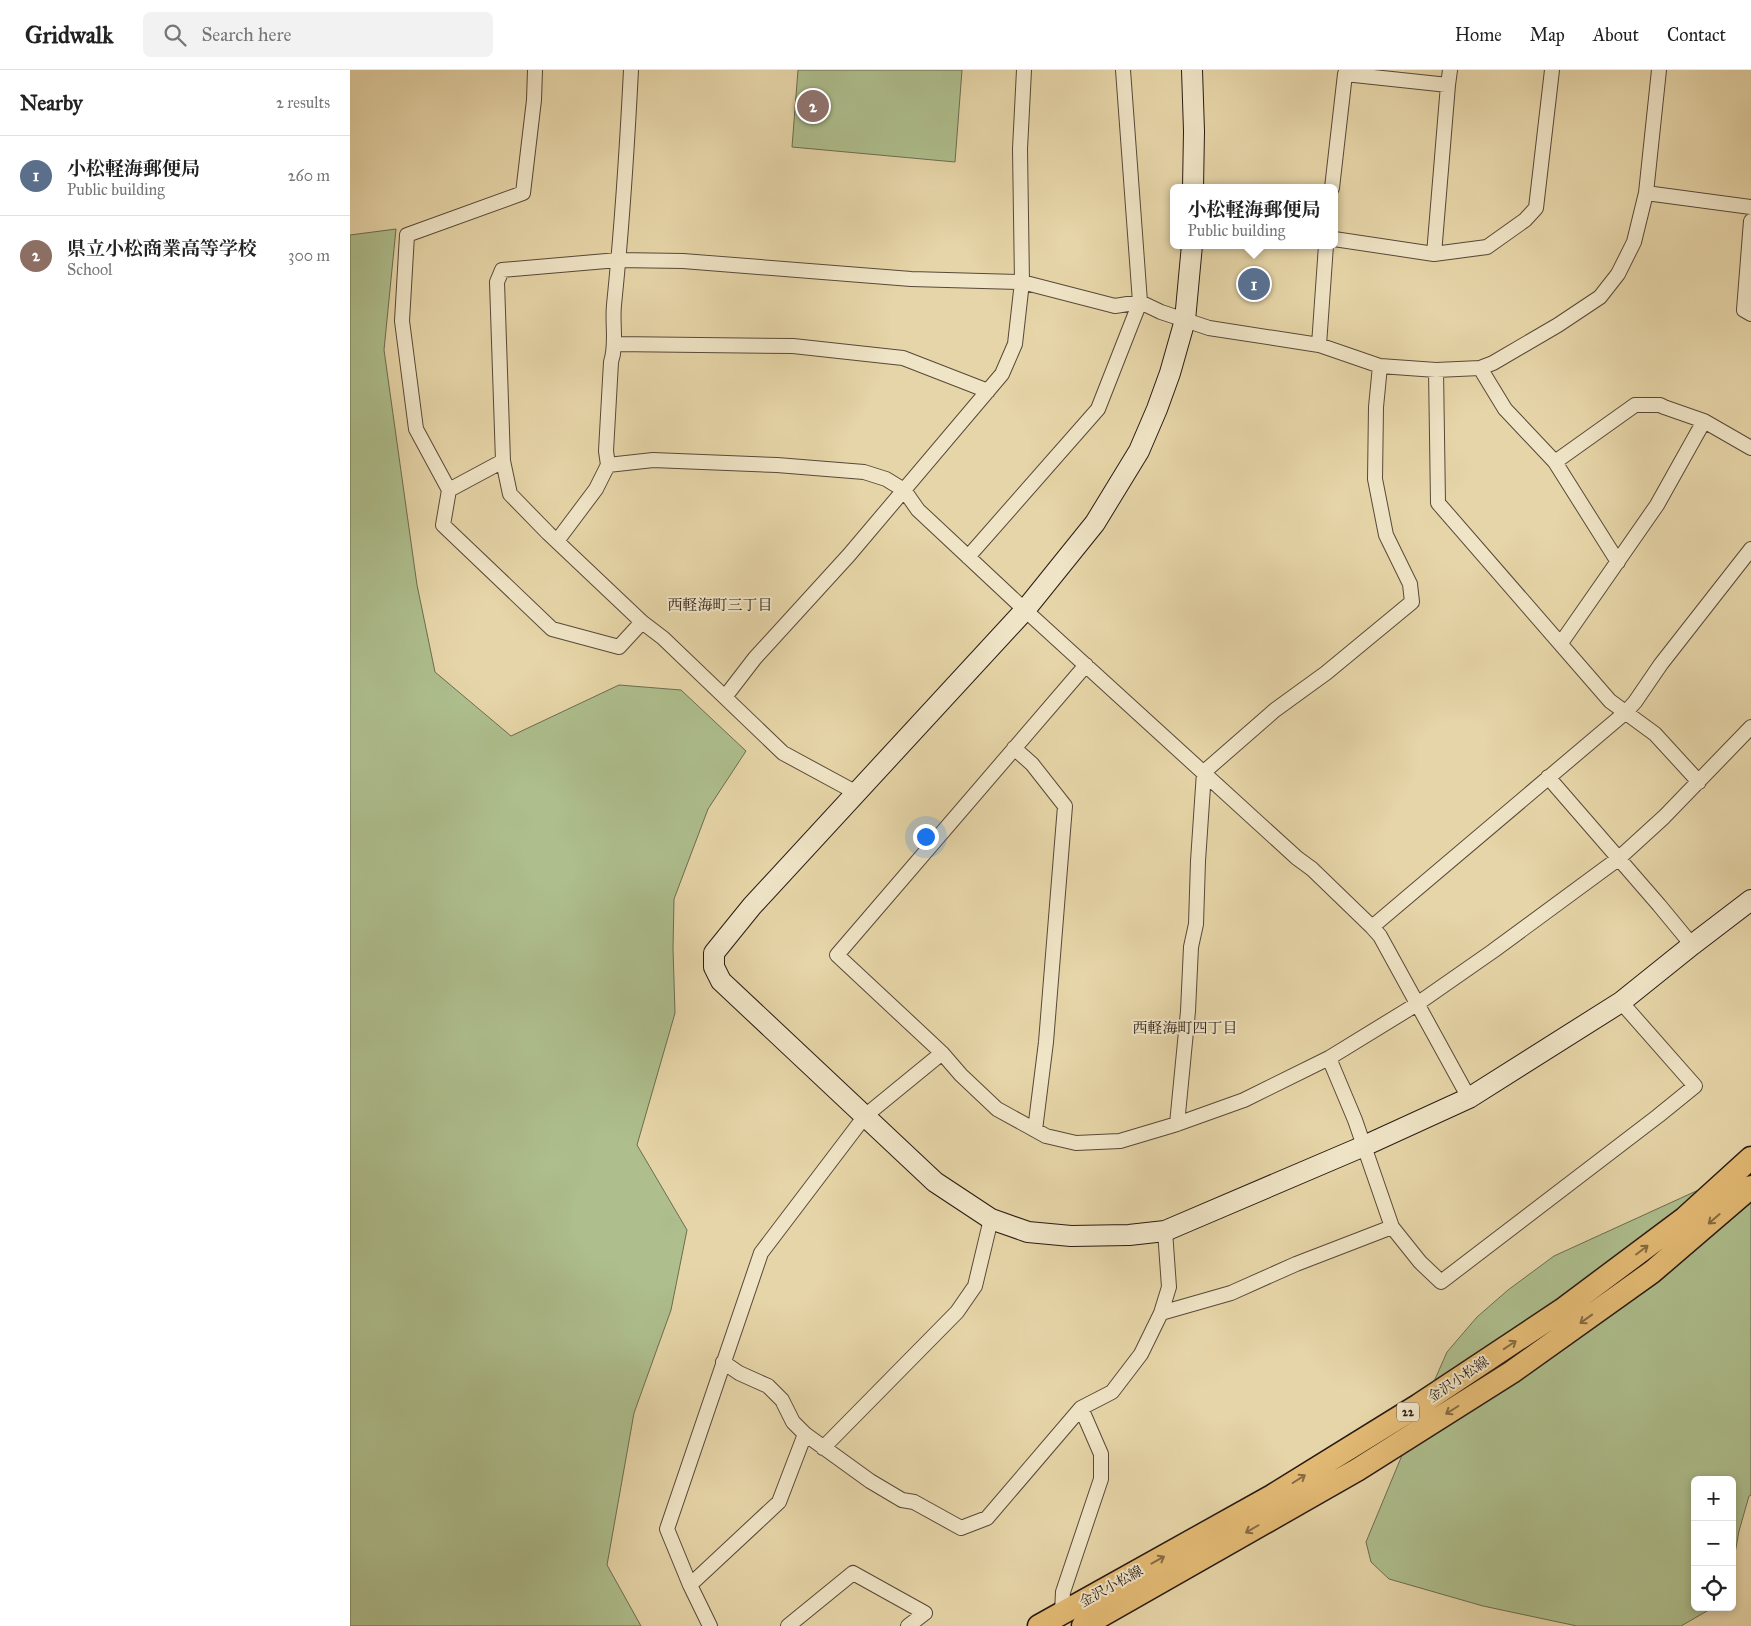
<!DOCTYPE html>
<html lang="en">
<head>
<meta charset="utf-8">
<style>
	body { margin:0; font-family:"IM FELL Great Primer","Noto Serif JP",serif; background:#f2f2f2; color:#222 }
	.controls { position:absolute; right:15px; bottom:15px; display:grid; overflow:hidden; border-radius:8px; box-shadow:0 2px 8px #0003 }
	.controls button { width:45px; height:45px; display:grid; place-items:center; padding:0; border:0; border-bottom:1px solid #e0e0e0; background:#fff; color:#222; font:25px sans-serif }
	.you { position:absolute; left:575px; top:766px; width:18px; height:18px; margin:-12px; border:4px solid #fff; border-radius:50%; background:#1a73e8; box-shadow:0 0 0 8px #1a73e833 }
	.badge { display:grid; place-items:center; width:32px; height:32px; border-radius:50%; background:#0b8043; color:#fff; font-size:16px; font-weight:700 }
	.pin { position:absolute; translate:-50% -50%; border:2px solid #fff; box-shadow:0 1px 5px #0006 }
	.popup { position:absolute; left:820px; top:114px; width:168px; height:65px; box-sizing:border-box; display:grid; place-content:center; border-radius:8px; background:#fff; filter:drop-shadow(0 1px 4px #0005); font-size:16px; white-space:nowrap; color:#767676 }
	.popup b { font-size:19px; color:#222 }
	.popup::after { content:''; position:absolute; left:50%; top:100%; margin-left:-10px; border:10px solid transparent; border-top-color:#fff }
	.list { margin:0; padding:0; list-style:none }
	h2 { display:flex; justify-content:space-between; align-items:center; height:65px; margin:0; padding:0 20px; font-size:21px }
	h2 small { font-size:16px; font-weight:400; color:#767676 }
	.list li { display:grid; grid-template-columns:32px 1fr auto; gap:15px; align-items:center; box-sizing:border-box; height:80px; padding:0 20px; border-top:1px solid #e0e0e0 }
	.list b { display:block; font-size:19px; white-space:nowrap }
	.list p { margin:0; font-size:16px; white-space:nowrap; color:#767676 }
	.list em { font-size:16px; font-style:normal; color:#767676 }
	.icon { flex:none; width:28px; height:28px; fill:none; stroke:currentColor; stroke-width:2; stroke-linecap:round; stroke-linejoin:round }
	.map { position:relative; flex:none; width:1401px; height:1556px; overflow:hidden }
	header { display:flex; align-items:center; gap:30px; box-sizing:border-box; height:70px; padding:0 25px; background:#fff; border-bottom:1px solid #e0e0e0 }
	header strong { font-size:24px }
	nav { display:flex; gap:28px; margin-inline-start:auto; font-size:18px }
	.search { width:350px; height:45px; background:#f2f2f2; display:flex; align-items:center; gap:12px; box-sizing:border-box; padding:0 18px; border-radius:8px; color:#767676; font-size:19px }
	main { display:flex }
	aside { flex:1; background:#fff }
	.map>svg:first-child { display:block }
</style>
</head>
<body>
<header>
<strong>Gridwalk</strong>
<div class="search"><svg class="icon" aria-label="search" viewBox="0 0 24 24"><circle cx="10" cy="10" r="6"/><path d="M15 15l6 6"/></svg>Search here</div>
<nav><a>Home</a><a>Map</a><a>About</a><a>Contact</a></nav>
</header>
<main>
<aside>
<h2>Nearby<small>2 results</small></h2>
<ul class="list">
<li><span class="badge" style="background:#5c6f8a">1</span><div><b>小松軽海郵便局</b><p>Public building</p></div><em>260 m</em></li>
<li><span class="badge" style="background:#8d6e63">2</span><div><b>県立小松商業高等学校</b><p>School</p></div><em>300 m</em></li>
</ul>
</aside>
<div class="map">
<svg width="1401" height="1556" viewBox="0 0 1401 1556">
	<rect width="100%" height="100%" fill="#e6d5a8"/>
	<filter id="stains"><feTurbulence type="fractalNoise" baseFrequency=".004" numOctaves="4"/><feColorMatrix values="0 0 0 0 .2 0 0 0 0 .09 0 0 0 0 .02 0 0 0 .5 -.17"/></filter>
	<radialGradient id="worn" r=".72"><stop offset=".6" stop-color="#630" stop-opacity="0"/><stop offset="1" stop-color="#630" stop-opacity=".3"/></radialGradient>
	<path fill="#aebe8d" stroke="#6c6c50" d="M448,0H612L605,92L442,77Z
		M46,159L34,280L67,515L85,602L161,666L269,615L331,620L396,681L358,739L324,829L323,879L325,943L287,1075L337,1160L321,1240L284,1343L257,1495L291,1556H0V165Z
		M1401,1096V1425L1399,1426L1389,1461L1382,1500V1410H1345V1537H1364L1331,1556H1227L1133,1536L1039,1509L1021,1492L1016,1472L1060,1366L1097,1282L1127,1247L1158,1220L1204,1186Z"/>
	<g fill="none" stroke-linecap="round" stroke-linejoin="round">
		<g stroke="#584938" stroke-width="16">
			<path id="street" d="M982,118L995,4L1098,15L1100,0
				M1296,123L1401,137
				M1401,151L1394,240L1401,244
				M984,169L1084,184L1137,177L1175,150L1186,138L1202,0
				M1084,184L1098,15
				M264,274L443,276L553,288L638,321
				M969,275L976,175
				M1130,298L1155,339L1205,392L1285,335H1310L1314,337L1354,351L1401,378
				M1086,300L1088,433L1260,631L1305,664L1349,712
				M153,391L99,420L93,455L202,559L269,577L292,552
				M1205,392L1268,492
				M258,395L303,390L427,395L514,402L536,409L554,420L568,440L675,540L947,788L962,799L1022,857L1030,866L1119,1028
				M99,420L66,359L52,251L57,165L173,123L184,30L185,0
				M207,471L246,419L258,395L256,381L261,292C267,274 262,254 264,235C272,157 277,79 281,0
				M618,487L748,339L790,232L773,0
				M1211,573L1307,435L1354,351
				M736,595L487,885L592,983L611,1005L647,1039L696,1066L726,1073L770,1071L827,1054L894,1030L979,988L1067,934L1143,881L1268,789L1314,747L1401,657
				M375,627L405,588L499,485L652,304L665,274L672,212L670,79L674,0
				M664,678L682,694L715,736L696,972L685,1060
				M1198,707L1309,835L1342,875
				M505,722L433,683L313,568L292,552L198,463L160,424L153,391L147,212L152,200L268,190L333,191L561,209L672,212L765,236L790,232L811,242L859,258L969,275L1030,296L1086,300L1130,298L1143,293L1208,255L1250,227L1268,204L1284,172L1296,123L1309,0
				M1022,857L1276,642L1285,632L1311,594L1401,479
				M979,988L1005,1050L1042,1157L1070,1192L1091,1212L1308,1046L1345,1016L1271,932
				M827,1054L838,941L841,877L846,854L848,791L854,702L925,640L976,603L1062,532L1060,514L1036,465L1025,409L1026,337L1030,296
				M811,1243L881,1223L946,1194L1042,1157
				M373,1292L389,1303L418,1316L432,1330L443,1352L455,1364L520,1411L552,1430L564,1432L611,1458L637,1448L731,1338L762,1322L791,1284L811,1243L819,1217L815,1161
				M473,1378L607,1242L625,1216L641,1149
				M340,1515L429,1432L455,1364
				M712,1543L713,1522L751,1409V1384L731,1338
				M360,1556L340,1515L317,1459L411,1183L515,1046L592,983
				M438,1556L503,1503L575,1543L558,1556"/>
		</g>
		<g stroke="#291a13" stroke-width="22">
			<path id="secondary" d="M842,0L844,61L843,118
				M842,175L835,250L820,303L807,339L789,381L745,453L675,540L402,836L364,883V897L371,911L585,1112L641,1149L678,1162L721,1166L779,1165L815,1161L1014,1076L1119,1028L1271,932L1342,875L1401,830"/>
		</g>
		<g stroke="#291a13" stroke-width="25">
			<path id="primary" d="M689,1556L922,1426L1069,1335L1212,1240L1335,1148L1401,1088
				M733,1556L1007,1400L1162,1302L1302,1202L1401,1117"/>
		</g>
		<use href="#street" stroke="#efe4c6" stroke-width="14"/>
		<use href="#secondary" stroke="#efe4c6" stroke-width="20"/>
		<use href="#primary" stroke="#e3ba74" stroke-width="22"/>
	</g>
	<defs><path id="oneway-shaft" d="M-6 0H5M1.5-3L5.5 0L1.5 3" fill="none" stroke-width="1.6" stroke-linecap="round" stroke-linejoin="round" transform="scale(1.25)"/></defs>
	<g stroke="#866a44">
		<use href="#oneway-shaft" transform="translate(1364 1149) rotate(139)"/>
		<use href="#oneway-shaft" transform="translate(1292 1180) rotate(-37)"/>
		<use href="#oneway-shaft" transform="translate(1236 1249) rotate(144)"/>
		<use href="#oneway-shaft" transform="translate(1160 1275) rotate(-34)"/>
		<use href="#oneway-shaft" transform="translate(1102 1340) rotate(148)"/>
		<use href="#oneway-shaft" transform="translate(949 1409) rotate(-32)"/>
		<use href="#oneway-shaft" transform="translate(902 1459) rotate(150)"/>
		<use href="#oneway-shaft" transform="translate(808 1490) rotate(-29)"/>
	</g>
	<g text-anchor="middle" stroke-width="4" stroke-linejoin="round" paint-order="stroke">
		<rect fill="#efe4c6" stroke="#645749" stroke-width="1" x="1047" y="1332.5" width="22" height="19" rx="4"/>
		<g font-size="12" font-weight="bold" fill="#291a13">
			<text x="1058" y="1346">22</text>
		</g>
		<g font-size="14" fill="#291a13" stroke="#efe4c6">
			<text transform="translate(1108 1309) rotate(-34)" y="5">金沢小松線</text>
			<text transform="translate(761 1516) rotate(-29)" y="5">金沢小松線</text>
		</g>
		<g font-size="15" fill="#291a13" stroke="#efe4c6">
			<text x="370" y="540">西軽海町三丁目</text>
			<text x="835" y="963">西軽海町四丁目</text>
		</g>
	</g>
	<rect width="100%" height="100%" filter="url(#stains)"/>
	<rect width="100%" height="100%" fill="url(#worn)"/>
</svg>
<div class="controls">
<button>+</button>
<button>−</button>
<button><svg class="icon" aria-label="locate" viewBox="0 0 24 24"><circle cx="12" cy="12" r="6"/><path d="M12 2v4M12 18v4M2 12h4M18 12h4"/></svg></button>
</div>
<div class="you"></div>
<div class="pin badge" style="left:904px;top:214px;background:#5c6f8a">1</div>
<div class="popup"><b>小松軽海郵便局</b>Public building</div>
<div class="pin badge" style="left:463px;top:36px;background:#8d6e63">2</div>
</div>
</main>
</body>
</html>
